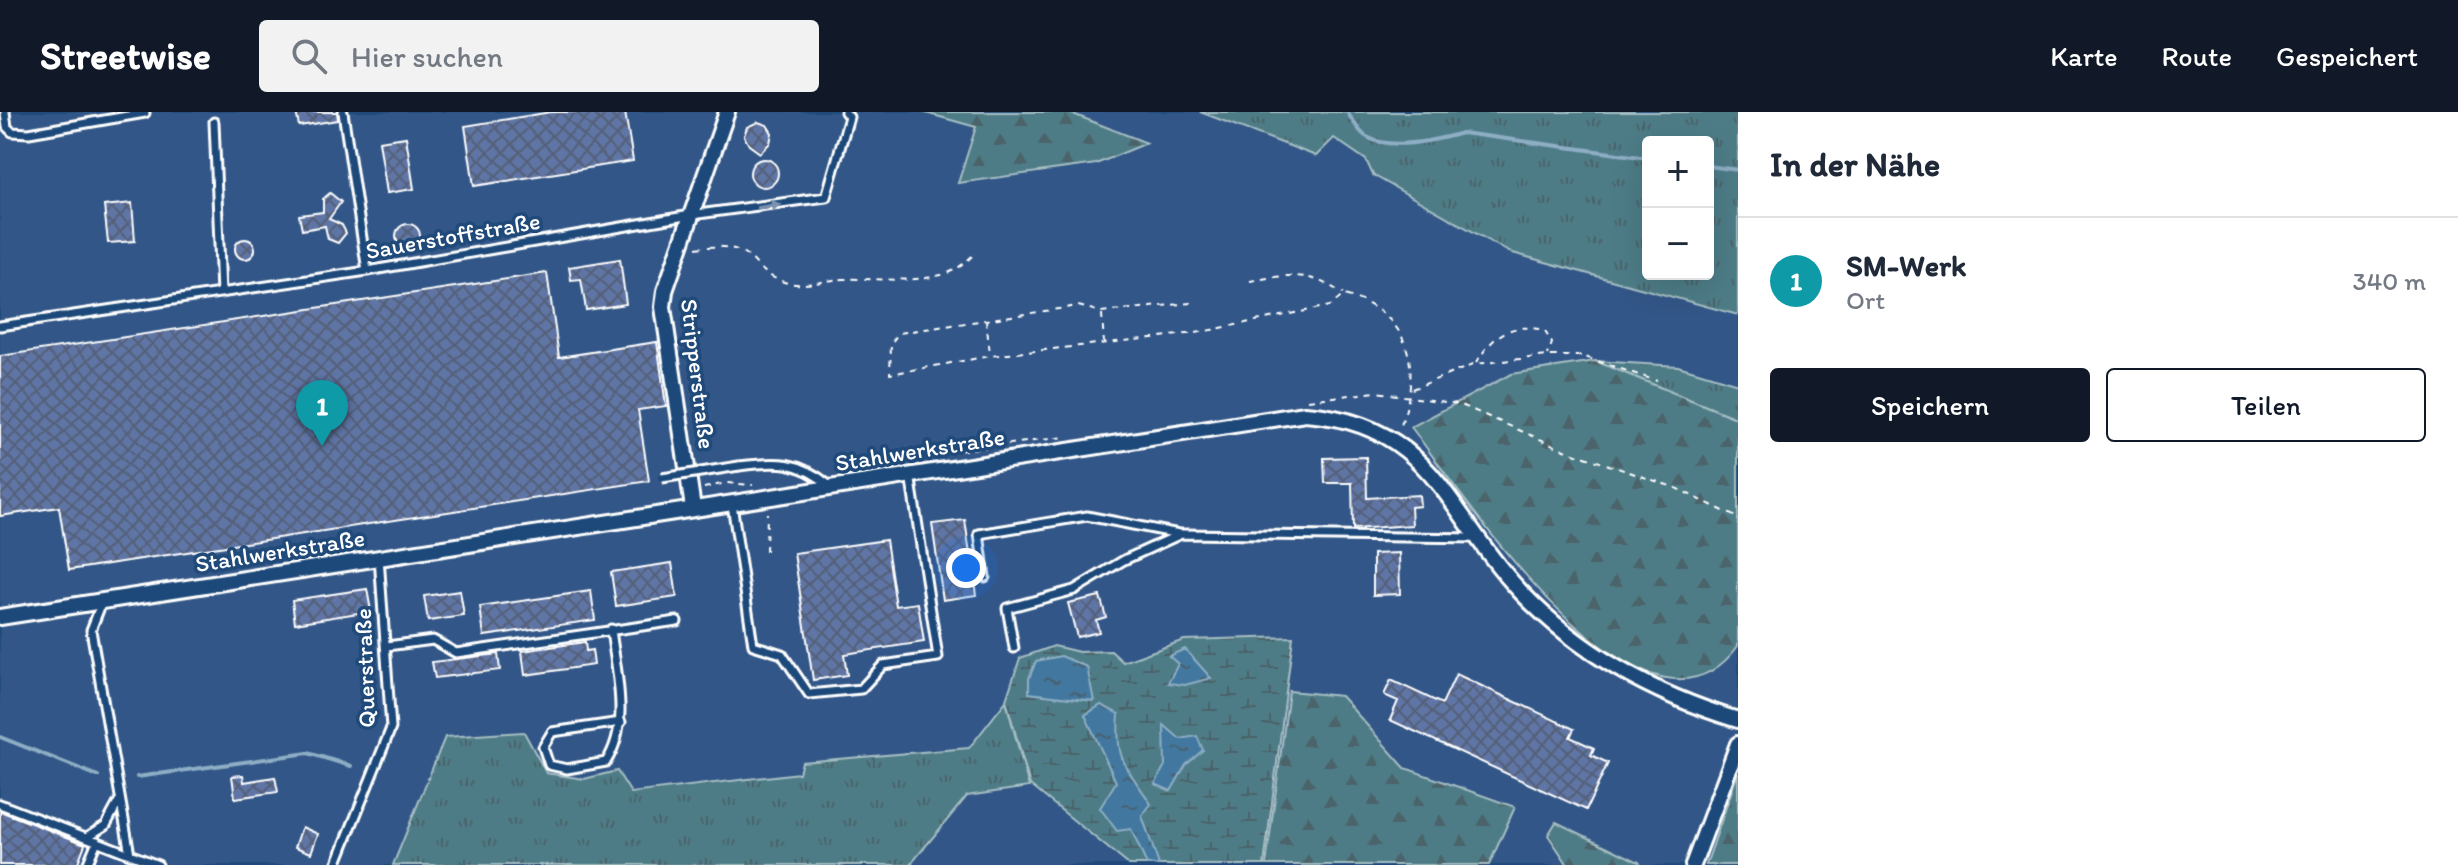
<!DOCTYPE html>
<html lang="de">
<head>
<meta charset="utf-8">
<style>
	body { margin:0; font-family:Itim,sans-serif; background:#f2f2f3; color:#1f2937 }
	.controls { position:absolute; right:24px; top:24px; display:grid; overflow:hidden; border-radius:8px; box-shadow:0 8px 32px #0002 }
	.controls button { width:72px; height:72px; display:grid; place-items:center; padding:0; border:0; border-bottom:2px solid #e0e1e3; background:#fff; color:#1f2937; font:40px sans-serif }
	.you { position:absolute; left:966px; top:456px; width:28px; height:28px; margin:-20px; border:6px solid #fff; border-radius:50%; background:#1a73e8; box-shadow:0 0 0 12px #1a73e833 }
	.badge { display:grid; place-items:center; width:52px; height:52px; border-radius:50%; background:#111827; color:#fff; font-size:26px; font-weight:700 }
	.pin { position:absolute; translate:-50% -66px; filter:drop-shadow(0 2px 4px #0008) }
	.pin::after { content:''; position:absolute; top:42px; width:28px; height:24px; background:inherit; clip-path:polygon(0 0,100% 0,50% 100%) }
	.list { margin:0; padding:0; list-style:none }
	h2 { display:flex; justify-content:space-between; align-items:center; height:104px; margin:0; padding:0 32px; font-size:34px }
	h2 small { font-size:26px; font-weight:400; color:#747a83 }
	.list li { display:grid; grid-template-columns:52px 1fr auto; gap:24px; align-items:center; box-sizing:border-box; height:128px; padding:0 32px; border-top:2px solid #e0e1e3 }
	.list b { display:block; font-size:30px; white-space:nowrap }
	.list p { margin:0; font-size:26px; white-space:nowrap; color:#747a83 }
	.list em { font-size:26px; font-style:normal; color:#747a83 }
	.actions { display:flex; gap:16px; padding:24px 32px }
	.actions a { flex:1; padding:18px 0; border:2px solid #111827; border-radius:8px; text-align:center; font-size:28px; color:#111827 }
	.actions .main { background:#111827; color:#fff }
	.icon { flex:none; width:44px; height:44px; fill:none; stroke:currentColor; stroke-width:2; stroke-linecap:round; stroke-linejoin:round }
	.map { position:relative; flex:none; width:1738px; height:753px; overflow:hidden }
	header { display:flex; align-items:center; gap:48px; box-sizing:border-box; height:112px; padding:0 40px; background:#111827; color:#fff }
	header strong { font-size:38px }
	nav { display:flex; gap:44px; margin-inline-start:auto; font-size:28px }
	.search { width:560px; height:72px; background:#f2f2f3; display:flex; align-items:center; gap:20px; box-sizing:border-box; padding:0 28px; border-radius:8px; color:#747a83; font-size:30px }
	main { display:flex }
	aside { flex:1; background:#fff }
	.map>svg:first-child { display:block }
</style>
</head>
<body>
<header>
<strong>Streetwise</strong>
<div class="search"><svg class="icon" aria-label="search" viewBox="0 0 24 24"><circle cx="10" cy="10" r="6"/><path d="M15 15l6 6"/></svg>Hier suchen</div>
<nav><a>Karte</a><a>Route</a><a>Gespeichert</a></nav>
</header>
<main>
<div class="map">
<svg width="1738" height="753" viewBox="0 0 1738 753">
	<defs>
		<pattern id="grass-tufts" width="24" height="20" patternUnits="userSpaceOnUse" patternTransform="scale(2)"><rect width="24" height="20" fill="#4d7c87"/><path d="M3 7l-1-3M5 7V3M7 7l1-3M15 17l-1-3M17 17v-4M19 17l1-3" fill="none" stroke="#4c646a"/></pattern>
		<pattern id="forest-firs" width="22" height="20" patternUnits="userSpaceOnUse" patternTransform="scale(2)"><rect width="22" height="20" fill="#4d7c87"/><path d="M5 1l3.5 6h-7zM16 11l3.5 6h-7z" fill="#4c646a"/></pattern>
		<pattern id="wetland-marsh" width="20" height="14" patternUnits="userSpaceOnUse" patternTransform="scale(2)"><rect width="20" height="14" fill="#4d7c87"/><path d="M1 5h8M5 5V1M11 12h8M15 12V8" fill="none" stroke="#4c646a"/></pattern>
		<pattern id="water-ripples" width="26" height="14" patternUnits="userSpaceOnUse" patternTransform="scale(2)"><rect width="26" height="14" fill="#42789f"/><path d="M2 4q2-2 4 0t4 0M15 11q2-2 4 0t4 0" fill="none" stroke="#486071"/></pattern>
		<pattern id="building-cross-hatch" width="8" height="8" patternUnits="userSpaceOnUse" patternTransform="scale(2)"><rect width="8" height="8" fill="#5e74a5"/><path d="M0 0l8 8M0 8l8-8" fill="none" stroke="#556078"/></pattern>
	</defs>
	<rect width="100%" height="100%" fill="#1f4a7a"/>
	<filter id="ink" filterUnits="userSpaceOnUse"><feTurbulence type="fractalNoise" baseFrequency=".0125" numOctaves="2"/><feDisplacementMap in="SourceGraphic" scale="16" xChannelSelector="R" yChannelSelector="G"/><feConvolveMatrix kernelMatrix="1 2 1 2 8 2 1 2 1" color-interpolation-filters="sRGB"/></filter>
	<g filter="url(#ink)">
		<path fill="#325787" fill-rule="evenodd" d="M0,0H1738V753H0ZM1648,30H1708V162H1648Z"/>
		<path fill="url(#grass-tufts)" stroke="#a6bec3" stroke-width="2" fill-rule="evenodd" d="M1200,0H1738V203L1509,140L1373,63L1366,48L1334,26L1316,44ZM1708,30V162H1648V30Z
			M1595,249L1678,254L1738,272V307Z
			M1006,589L1029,675L967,684L910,753H393L445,625L524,620L546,661L584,667L617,659L631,681L799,661L802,650L969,636Z"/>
		<path fill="url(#forest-firs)" stroke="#a6bec3" stroke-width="2" d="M922,0H1068L1147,31L1096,52L958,71L976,15Z
			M1595,249L1738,307V534C1644,663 1461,380 1411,315L1511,262Z
			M1289,579L1341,584L1405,656L1515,695L1489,753H1266Z
			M1738,661V753H1706Z
			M1556,710L1639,750L1641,753H1568L1548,723Z"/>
		<path fill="url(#wetland-marsh)" stroke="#a6bec3" stroke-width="2" d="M1293,525L1264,753H1129L1030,673L1006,588L1020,546L1054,534L1079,540L1111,539L1123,550L1184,528Z"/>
		<path fill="url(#water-ripples)" stroke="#8eaec5" stroke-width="2" d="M1185,537L1211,566L1185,573L1168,571L1178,552L1169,544Z
			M1061,544L1087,555L1094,589L1029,581V566L1036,549Z
			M1101,593L1119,602C1115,651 1126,653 1151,692L1142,704L1159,753H1147L1131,717L1117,719L1100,696L1116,670L1085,603Z
			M1164,613L1180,627L1197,624L1203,638L1186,653L1171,679L1155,672L1165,653Z"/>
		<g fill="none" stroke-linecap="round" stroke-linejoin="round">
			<path stroke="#8eaec5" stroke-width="4" d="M1347,0C1352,7 1359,21 1367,25C1391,39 1437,28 1462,21L1648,46
				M1708,54L1738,58
				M0,625L98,664
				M137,665L308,641L351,654"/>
		</g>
		<path fill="url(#building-cross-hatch)" stroke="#fff" stroke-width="2" d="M296,0H337L338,8L299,14Z
			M551,0H625L633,49L474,74L465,14Z
			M758,10L767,13L772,21L770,31L760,41L749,33L744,24L747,15Z
			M406,25L414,77L387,81L379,29Z
			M750 61a14 14 0 1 1 28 0a14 14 0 1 1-28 0Z
			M330,81L341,90L329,107L342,113L346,121L338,131L328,127L325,114L302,118L299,103L323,100V87Z
			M132,91L135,129L108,131L104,94Z
			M396 124a12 12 0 1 1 24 0a12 12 0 1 1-24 0Z
			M235 137a10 10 0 1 1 20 0a10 10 0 1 1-20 0Z
			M620,147L626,192L586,198L581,167L571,168L569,155Z
			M547,161L559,245L657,230L666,294L638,298L649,369L69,458L59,395L0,404V244Z
			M1366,345L1367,386L1419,383L1420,394L1411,395L1412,413L1353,417L1352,371H1325L1324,346Z
			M965,408L976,483L943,488L932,412Z
			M886,428L896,494L918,491L924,530L844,542L847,563L813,568L794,441Z
			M1399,441L1400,482L1373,483V442Z
			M672,451L677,485L616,494L611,460Z
			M367,477L371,499L295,511L292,488Z
			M460,479L464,504L428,509L424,484Z
			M591,479L595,508L484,524L480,495Z
			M1100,484L1106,505L1096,508L1099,520L1077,525L1068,491Z
			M585,530L586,539L592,538L594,553L525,563L522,539Z
			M498,542L500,558L435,566L432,550Z
			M1456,562L1574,617L1570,625L1594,636L1591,643L1608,651L1586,698L1390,608L1398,589L1384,583L1391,568L1442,592Z
			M243,663L244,670L275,665L278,680L235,686L232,664Z
			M0,699L85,732L77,753H0Z
			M302,715L318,722L311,741L295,735Z"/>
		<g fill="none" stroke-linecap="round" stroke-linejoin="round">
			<g stroke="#fff" stroke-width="13">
				<path id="lane" d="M5,0L7,15L12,20L29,21L145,1
					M343,0L367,159
					M214,10L221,181
					M0,214L367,159L691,103L826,85L849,5L845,0
					M739,354C778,349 799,348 830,374
					M732,392L753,533L782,542L809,582L861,577L883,553L938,545L910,362
					M985,465L979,422L1087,404L1179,422
					M102,490L91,518L130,742
					M611,517C616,562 631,611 606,650L567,657L549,653L543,635L552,620L621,610
					M387,534L433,528L456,541L677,509
					M1014,536L1007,496L1074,478L1124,448L1181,422L1476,426
					M0,692L158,753
					M87,725L106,713L119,689
					M87,753L97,729
					M336,753L391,616L379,445"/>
			</g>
			<g stroke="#fff" stroke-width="20">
				<path id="street" d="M693,396L663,195L665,179L727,0
					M0,505L1305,302C1433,311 1446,401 1521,480C1581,543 1655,583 1738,608
					M1693,753L1738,632"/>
			</g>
			<path stroke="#fff" stroke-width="2" stroke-dasharray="6 6" stroke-linecap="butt" d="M696,136C763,128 744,160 788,171C807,175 824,168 843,167C874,166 911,171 941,163C954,160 963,153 972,144
				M1250,169C1289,162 1310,159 1343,182
				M1191,191L1101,200L1078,194L899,221L891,231L890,262L990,244L1196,221L1330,194L1344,183C1412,201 1422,256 1400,316
				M1102,202L1104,232
				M986,208L990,242
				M1476,251C1494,223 1509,210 1544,218L1552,231L1548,243
				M1412,277L1475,252L1548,244H1582L1657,269
				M1308,288L1376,280L1459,292L1565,338L1676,376L1738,406
				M854,357L918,344L1065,325
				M704,376L726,371L753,373
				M766,439L767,401"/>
			<use href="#lane" stroke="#1f4a7a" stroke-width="7"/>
			<use href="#street" stroke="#1f4a7a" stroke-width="14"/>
			<g stroke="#fff" stroke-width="13" stroke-linecap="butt">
				<path id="lane-bridge" d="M662,366L739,354"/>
			</g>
			<use href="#lane-bridge" stroke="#1f4a7a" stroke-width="7"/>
		</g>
		<defs><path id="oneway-solid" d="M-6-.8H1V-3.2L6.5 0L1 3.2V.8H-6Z" transform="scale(2)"/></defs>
		<use fill="#7992af" href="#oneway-solid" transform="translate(769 94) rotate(-9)"/>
	</g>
	<g text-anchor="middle" stroke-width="7" stroke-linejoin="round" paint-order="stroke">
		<g font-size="24" fill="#fff" stroke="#1f4a7a">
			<text transform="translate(453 124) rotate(-10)" y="8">Sauerstoffstraße</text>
			<text transform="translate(698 262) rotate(83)" y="8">Stripperstraße</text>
			<text transform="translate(920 338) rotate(-9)" y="8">Stahlwerkstraße</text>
			<text transform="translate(280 439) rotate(-9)" y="8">Stahlwerkstraße</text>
			<text transform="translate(365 556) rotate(-92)" y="8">Querstraße</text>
		</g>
	</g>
</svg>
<div class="controls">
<button>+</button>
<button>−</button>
</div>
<div class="you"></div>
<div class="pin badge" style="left:322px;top:334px;background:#0f9aa8">1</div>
</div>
<aside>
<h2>In der Nähe<small></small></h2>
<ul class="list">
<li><span class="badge" style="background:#0f9aa8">1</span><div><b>SM-Werk</b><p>Ort</p></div><em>340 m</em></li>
</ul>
<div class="actions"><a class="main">Speichern</a><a>Teilen</a></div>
</aside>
</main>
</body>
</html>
